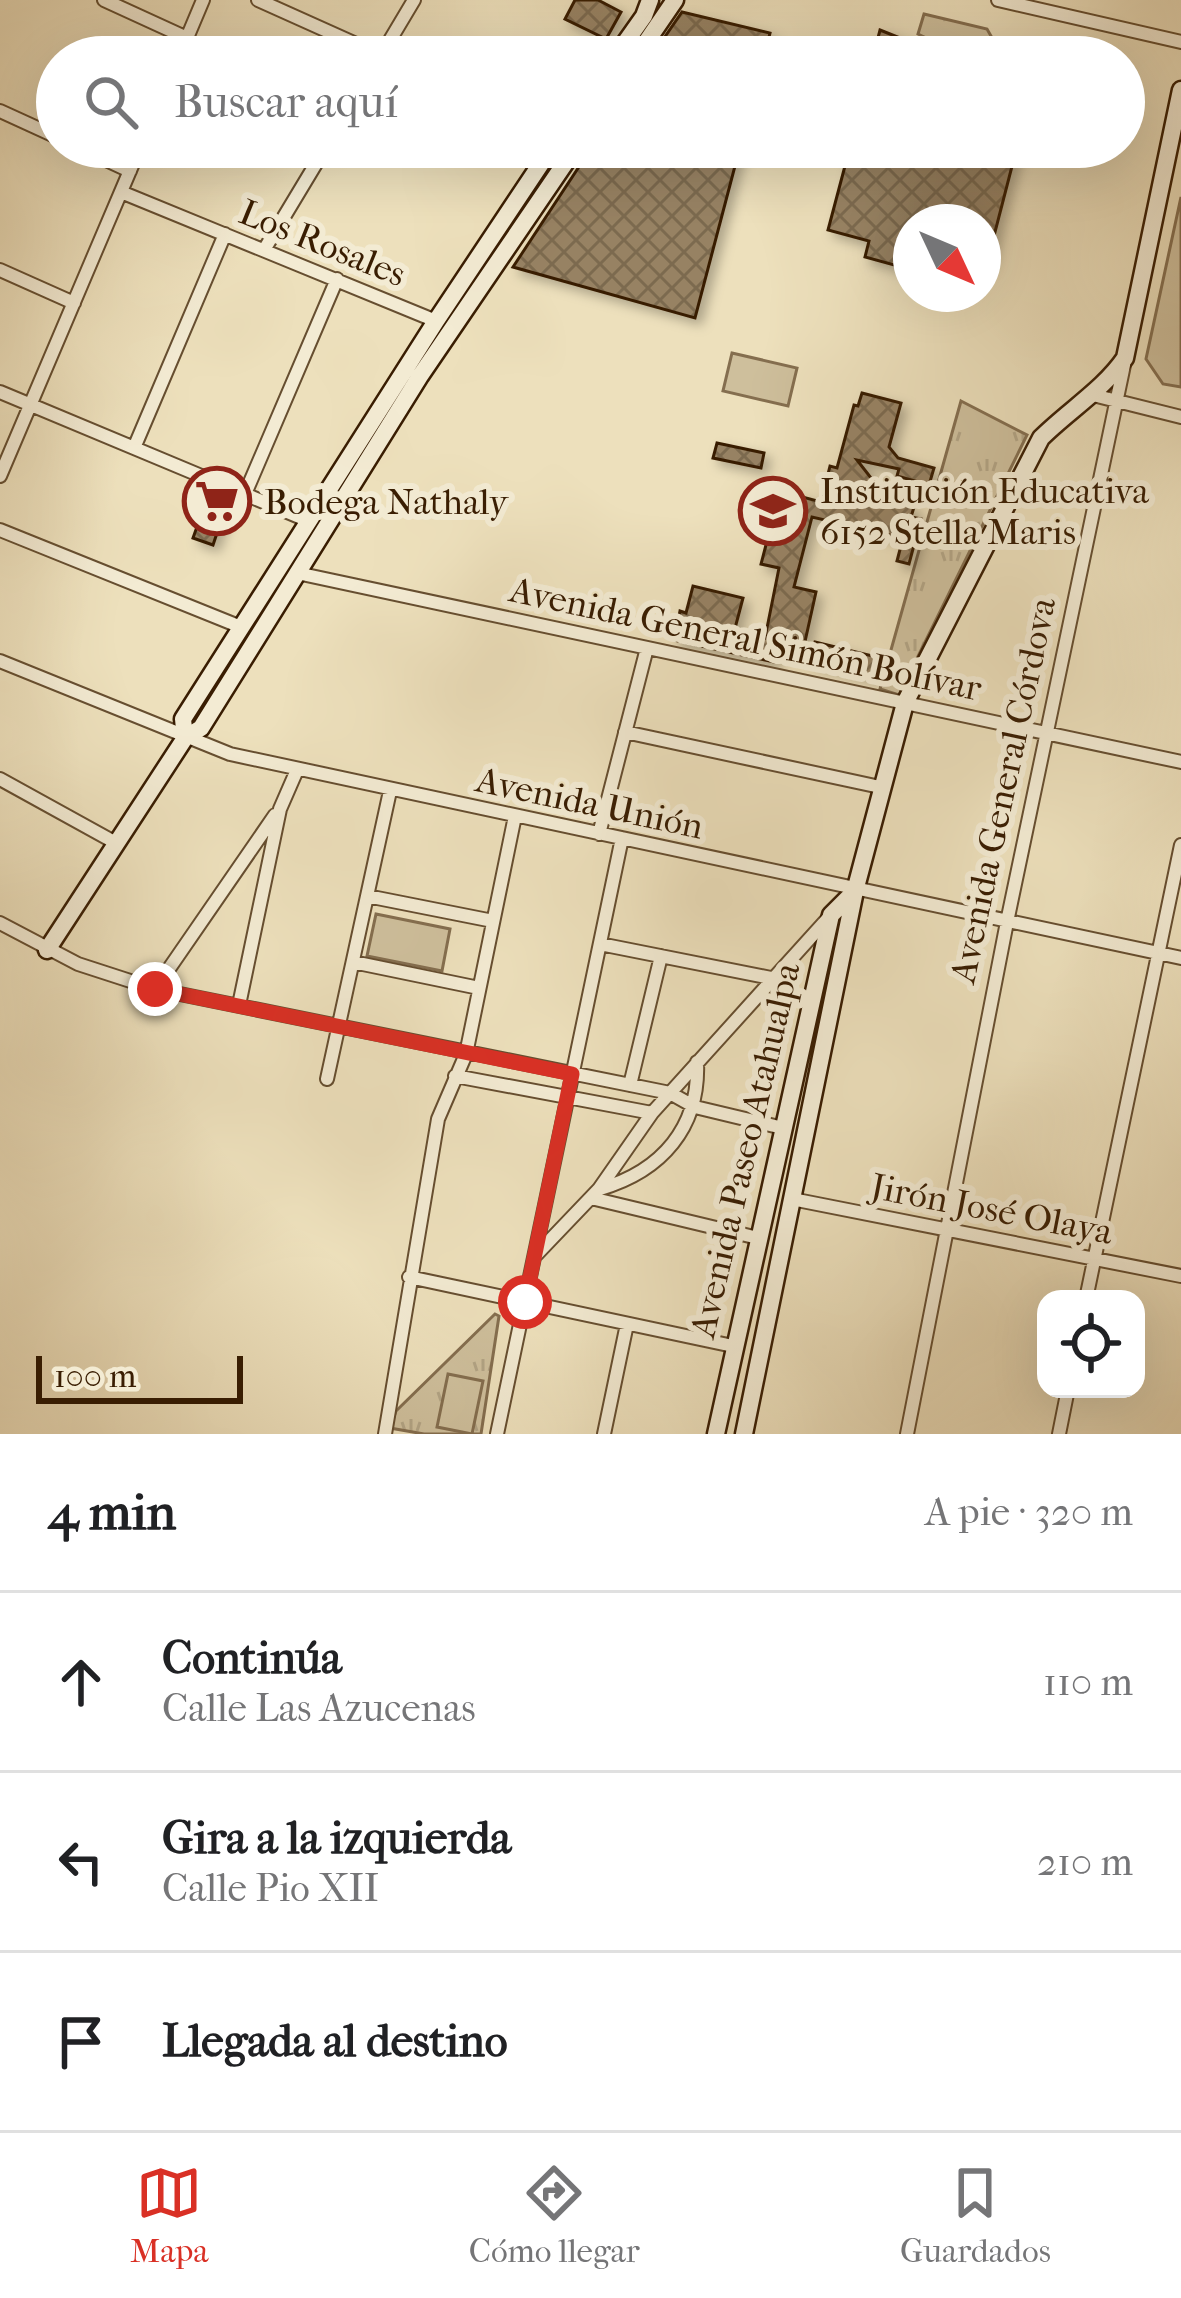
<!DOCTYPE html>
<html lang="es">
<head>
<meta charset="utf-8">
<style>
	body { margin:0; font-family:"IM FELL French Canon",serif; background:#f6f6f6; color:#202124 }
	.controls { position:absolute; right:36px; bottom:36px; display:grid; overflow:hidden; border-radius:24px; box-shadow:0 12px 48px #0002 }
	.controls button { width:108px; height:108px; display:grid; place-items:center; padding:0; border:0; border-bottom:3px solid #e0e0e0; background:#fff; color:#202124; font:60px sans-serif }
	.compass { position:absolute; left:893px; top:204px; width:108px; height:108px; border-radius:50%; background:#fff; box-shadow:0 12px 48px #0002; rotate:134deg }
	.scale { position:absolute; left:36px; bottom:30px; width:207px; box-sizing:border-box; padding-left:12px; border:6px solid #391d02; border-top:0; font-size:33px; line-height:42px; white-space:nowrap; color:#391d02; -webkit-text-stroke:9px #f3ebd3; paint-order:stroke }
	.stop { position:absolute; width:36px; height:36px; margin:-27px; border:9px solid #d93025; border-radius:50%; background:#fff }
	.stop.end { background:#d93025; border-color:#fff; box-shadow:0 3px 12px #0008 }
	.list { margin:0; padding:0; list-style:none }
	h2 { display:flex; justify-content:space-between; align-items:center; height:156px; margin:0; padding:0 48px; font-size:51px }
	h2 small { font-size:39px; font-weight:400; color:#757577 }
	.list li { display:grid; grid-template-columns:78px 1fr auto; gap:36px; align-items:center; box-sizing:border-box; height:180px; padding:0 48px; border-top:3px solid #e0e0e0 }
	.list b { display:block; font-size:45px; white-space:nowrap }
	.list p { margin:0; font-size:39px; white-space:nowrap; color:#757577 }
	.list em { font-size:39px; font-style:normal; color:#757577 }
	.icon { flex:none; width:66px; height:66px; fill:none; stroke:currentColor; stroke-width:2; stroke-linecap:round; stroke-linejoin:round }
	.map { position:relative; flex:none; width:1181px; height:1434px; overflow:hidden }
	.search { position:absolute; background:#fff; box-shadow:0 12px 48px #0002; left:36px; right:36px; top:36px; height:132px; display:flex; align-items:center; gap:30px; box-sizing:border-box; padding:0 42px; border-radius:66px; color:#757577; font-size:45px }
	.sheet { height:696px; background:#fff }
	nav { display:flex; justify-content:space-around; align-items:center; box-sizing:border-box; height:168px; border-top:3px solid #e0e0e0; background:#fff; font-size:33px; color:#757577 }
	nav a { display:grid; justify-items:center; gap:6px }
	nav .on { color:#d93025 }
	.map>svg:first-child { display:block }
</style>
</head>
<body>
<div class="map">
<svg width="1181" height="1434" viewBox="0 0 1181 1434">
	<defs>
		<pattern id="grass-tufts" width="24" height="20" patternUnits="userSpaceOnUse" patternTransform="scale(3)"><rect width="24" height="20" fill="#cebf9c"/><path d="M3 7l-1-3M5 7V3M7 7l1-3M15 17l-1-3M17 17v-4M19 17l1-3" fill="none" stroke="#b2a485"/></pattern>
		<pattern id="building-cross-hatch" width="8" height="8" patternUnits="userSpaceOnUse" patternTransform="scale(3)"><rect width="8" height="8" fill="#978263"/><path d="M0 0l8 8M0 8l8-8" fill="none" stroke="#7c6a4f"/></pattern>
		<filter id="shadow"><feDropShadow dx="6" dy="6" stdDeviation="6" flood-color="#0004"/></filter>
	</defs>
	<rect width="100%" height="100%" fill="#ede0bc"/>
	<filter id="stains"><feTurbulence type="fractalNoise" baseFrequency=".00167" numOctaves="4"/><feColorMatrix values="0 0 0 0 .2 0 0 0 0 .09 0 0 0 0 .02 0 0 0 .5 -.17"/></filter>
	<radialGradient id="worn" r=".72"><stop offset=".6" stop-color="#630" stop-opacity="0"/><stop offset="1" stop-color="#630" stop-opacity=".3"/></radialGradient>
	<path fill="url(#grass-tufts)" stroke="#846e4f" stroke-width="3" d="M924,14L987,29L1003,57L945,47L918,34Z
		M961,401L1027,435L899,695L880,689Z
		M495,1314L499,1316L481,1434H424L390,1428L396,1411Z"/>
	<path fill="#cebf9c" stroke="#846e4f" stroke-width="3" d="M1181,197V387L1163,384L1146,359Z
		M732,353L797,368L788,406L723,391Z
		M376,914L450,929L442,971L367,956Z
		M448,1374L483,1381L472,1434L437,1427Z"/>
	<path fill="url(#building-cross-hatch)" stroke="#391d02" stroke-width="3" filter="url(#shadow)" d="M575,0H598L621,12L606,39L565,19Z
		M682,12L770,33L764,57H651Z
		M880,30L945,56V57H873Z
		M592,147H740L695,318L513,267Z
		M850,147H1017L987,263H983V222H911V250L905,268L865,257L869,241L828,230Z
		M862,393L901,403L889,447L898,458L934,468L929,485L897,476L899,469L857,460L875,483L871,497L914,507L911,517L921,519L909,564L897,561L903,538L812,517L794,587L816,592L804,646L778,641L774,662L674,640L680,611L686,613L693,586L743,598L734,632L765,638L779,568L761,564L780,491L821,502L830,466L837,468L854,405L858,406Z
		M717,443L764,453L761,468L713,458Z
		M209,493L228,500L213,545L193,538Z
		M815,642L881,658L876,677L810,661Z"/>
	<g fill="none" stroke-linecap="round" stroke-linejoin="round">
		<g stroke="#664e30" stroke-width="16">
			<path id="street" d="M104,0L187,38
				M258,0L385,57
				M998,0L1181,42
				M179,57L203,0
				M380,57L414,0
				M0,111L57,137
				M78,147L130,171
				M121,192L436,321
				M264,250L326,147
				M0,270L74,303
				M0,392L309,521
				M1089,394L1181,417
				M134,448L225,234
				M0,476L140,147
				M245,494L337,279
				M0,530L241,627
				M297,573L1181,762
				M0,661L230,754L1181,958
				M625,732L880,787
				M0,779L116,843
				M599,834L647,648
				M367,896L493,921
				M0,923L78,964L155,989L670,1093L695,1107L783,1128
				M600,944L771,978
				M353,962L479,988
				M155,989L275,815
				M239,1005L280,809L297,770
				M455,1076L652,1113
				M327,1079L390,791
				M630,1085L661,956
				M600,1189C662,1171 700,1127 697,1062
				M591,1198L758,1238
				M792,1199L1181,1276
				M534,1257L599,1189L652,1113L830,916
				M409,1277L733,1346
				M1086,1299L1181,845
				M385,1434L438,1119L466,1054L515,816
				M497,1434L622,838
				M604,1434L627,1324
				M907,1434L1007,922L1124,365
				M1059,1434L1068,1389"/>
		</g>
		<g stroke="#391d02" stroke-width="21">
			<path id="secondary" d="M615,57L644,16L650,0
				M636,57L675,0
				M552,147L436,321L183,719L185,738L201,728L420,376L576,147
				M47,950L185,738
				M716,1434L831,915L855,891
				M744,1434L855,891L905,703L1041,438C1068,411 1104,389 1125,358L1181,90"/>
		</g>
		<use href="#street" stroke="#f3ebd3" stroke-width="12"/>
		<use href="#secondary" stroke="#f3ebd3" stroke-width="16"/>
	</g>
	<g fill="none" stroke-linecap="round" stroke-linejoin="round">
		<path stroke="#d93025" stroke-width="15" d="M155,989L572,1074L525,1302"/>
	</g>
	<defs>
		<g id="supermarket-ring" transform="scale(3.45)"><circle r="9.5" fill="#f3ebd3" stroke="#8f2418" stroke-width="1.5"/><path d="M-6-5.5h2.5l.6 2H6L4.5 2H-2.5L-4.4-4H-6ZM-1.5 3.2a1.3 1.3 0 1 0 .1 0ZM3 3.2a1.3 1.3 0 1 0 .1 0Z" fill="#8f2418"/></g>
		<g id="school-ring" transform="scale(3.45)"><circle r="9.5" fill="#f3ebd3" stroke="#8f2418" stroke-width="1.5"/><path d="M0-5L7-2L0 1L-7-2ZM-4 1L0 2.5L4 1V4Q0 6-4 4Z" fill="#8f2418"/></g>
	</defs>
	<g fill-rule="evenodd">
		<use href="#supermarket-ring" x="217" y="501"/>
		<use href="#school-ring" x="773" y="511"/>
	</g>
	<g text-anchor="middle" stroke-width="12" stroke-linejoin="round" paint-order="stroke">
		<g font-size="36" fill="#391d02" stroke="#f3ebd3">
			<text transform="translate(323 242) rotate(22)" y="13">Los Rosales</text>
			<text transform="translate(746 638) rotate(12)" y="13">Avenida General Simón Bolívar</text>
			<text transform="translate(1002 790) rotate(-78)" y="13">Avenida General Córdova</text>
			<text transform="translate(590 802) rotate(12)" y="13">Avenida Unión</text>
			<text transform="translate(744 1150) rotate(-77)" y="13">Avenida Paseo Atahualpa</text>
			<text transform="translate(992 1208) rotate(11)" y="13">Jirón José Olaya</text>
		</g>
		<g font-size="36" fill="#391d02" stroke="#f3ebd3" text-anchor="start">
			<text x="820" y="503">Institución Educativa<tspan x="820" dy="41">6152 Stella Maris</tspan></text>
			<text x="264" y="514">Bodega Nathaly</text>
		</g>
	</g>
	<rect width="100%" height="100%" filter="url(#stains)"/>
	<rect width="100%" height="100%" fill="url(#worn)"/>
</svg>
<div class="controls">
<button><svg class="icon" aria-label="locate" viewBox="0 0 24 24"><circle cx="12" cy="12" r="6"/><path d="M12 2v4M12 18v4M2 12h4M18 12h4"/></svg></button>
</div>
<svg class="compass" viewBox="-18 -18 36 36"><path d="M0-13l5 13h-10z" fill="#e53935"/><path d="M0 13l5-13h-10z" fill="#757577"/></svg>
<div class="scale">100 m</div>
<div class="stop" style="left:525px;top:1302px"></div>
<div class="stop end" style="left:155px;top:989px"></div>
<div class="search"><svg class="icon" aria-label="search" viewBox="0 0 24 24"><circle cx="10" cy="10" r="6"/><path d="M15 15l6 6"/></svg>Buscar aquí</div>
</div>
<section class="sheet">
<h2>4 min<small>A pie · 320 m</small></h2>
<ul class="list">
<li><svg class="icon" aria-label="ahead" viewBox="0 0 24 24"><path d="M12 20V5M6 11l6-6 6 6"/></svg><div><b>Continúa</b><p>Calle Las Azucenas</p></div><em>110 m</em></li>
<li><svg class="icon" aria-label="left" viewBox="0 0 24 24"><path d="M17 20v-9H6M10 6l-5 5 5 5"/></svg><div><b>Gira a la izquierda</b><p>Calle Pio XII</p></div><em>210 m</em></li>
<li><svg class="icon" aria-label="arrive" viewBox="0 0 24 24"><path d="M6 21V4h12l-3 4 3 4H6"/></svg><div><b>Llegada al destino</b></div></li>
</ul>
</section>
<nav>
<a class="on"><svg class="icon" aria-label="map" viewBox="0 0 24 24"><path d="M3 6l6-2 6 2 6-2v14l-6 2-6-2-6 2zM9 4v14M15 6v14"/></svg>Mapa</a>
<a><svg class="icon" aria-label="directions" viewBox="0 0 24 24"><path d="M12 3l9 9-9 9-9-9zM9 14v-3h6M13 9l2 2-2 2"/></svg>Cómo llegar</a>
<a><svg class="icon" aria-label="saved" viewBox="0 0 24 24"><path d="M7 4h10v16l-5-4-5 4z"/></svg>Guardados</a>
</nav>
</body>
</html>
